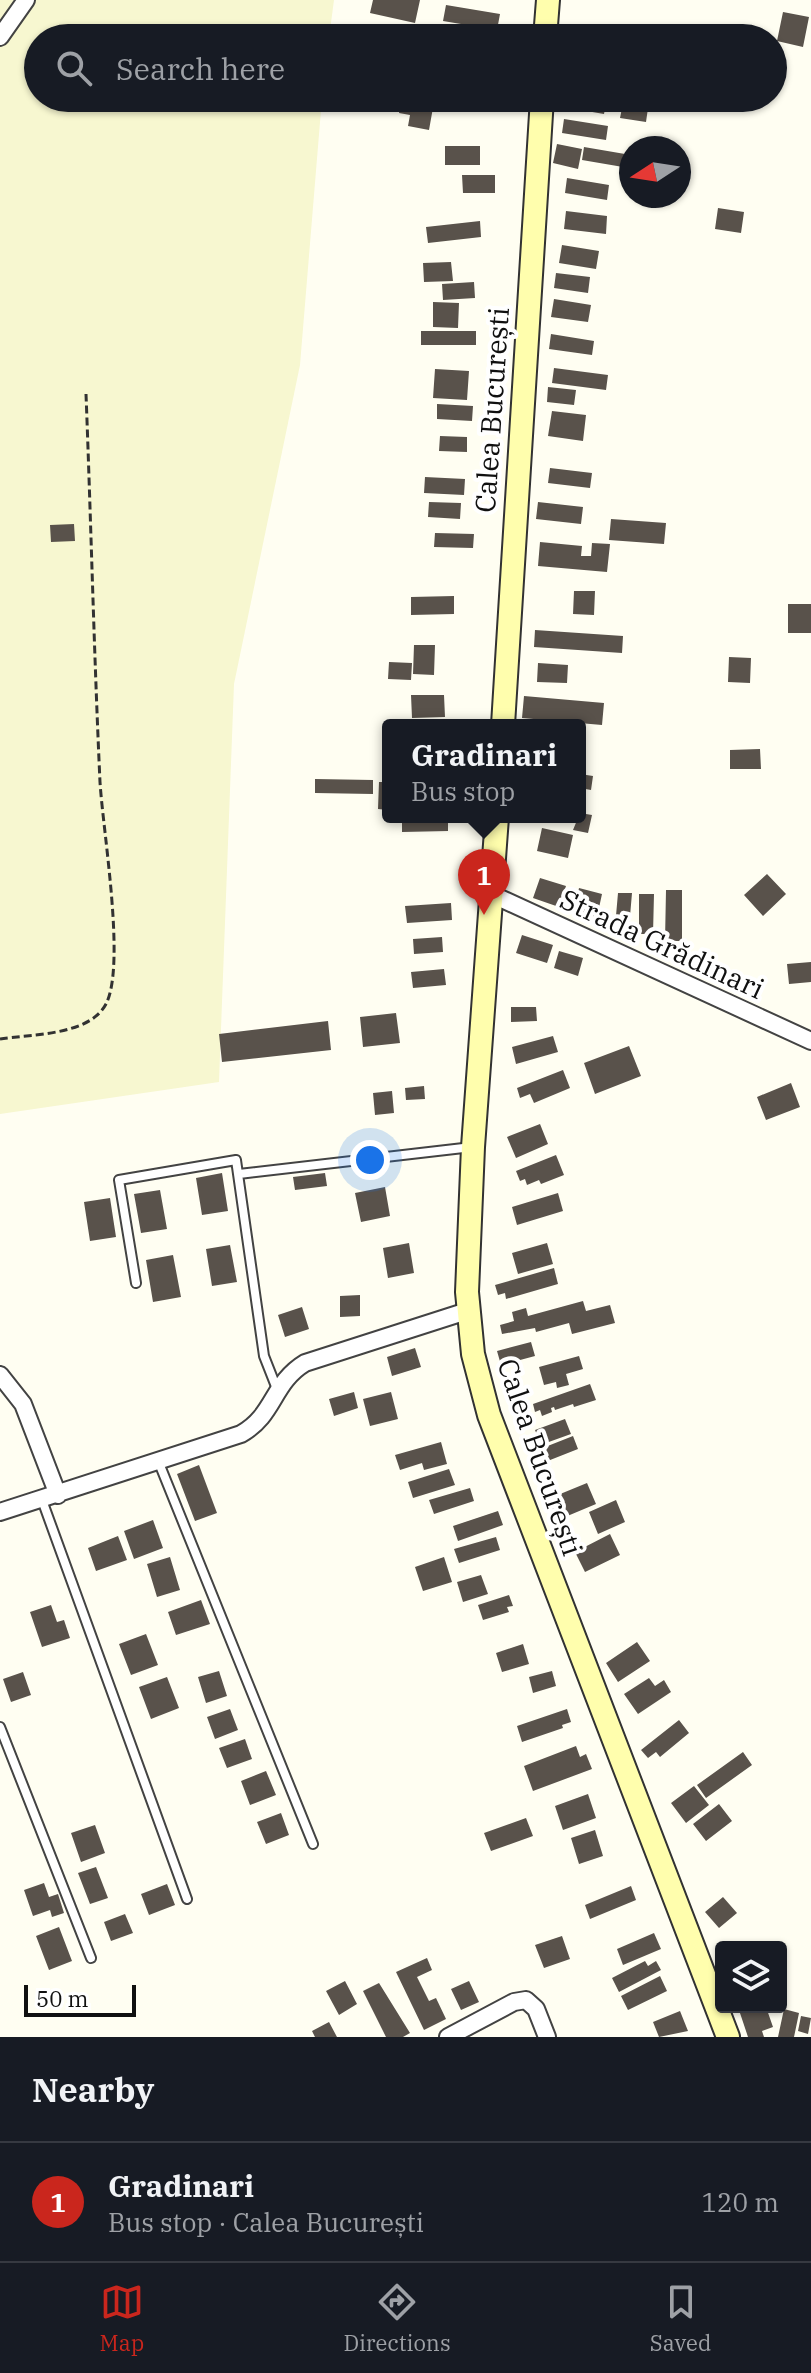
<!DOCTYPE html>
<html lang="en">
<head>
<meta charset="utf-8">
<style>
	body { margin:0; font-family:"IBM Plex Serif",serif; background:#20242c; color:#f1f3f6 }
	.controls { position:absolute; right:24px; bottom:24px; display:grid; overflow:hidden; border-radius:8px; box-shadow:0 2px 6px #0004 }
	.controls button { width:72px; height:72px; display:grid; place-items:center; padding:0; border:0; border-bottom:2px solid #363941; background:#171b24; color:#f1f3f6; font:40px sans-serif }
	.compass { position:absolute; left:619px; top:136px; width:72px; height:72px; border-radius:50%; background:#171b24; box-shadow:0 2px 6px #0004; rotate:258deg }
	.scale { position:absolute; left:24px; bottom:20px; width:112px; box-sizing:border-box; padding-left:8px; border:4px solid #101010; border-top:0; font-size:22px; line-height:28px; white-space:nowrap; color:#101010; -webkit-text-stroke:6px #fff; paint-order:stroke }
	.you { position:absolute; left:370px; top:1160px; width:28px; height:28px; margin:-20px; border:6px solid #fff; border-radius:50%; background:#1a73e8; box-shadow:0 0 0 12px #1a73e833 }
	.badge { display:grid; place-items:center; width:52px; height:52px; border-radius:50%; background:#ca261d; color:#fff; font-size:26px; font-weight:700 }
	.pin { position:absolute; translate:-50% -66px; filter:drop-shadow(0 2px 4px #0008) }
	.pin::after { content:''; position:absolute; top:42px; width:28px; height:24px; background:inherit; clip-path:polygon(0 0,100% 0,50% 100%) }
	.popup { position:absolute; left:382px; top:719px; width:204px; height:104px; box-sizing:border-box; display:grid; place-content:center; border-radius:8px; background:#171b24; filter:drop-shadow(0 2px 6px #0005); font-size:26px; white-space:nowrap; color:#9ea1a6 }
	.popup b { font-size:30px; color:#f1f3f6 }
	.popup::after { content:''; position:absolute; left:50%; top:100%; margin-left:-16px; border:16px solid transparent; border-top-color:#171b24 }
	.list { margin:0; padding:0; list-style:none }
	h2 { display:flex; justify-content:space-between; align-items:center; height:104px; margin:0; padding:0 32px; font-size:34px }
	h2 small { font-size:26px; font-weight:400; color:#9ea1a6 }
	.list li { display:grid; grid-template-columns:52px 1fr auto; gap:24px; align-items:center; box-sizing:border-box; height:120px; padding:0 32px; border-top:2px solid #363941 }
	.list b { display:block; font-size:30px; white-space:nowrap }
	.list p { margin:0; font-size:26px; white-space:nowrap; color:#9ea1a6 }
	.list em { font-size:26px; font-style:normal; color:#9ea1a6 }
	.icon { flex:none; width:44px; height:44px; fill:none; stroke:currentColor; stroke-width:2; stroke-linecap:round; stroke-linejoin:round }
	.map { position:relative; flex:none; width:811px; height:2037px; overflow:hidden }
	.search { position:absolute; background:#171b24; box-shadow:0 2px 6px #0004; left:24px; right:24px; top:24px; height:88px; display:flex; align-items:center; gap:20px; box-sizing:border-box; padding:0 28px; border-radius:44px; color:#9ea1a6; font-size:30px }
	.sheet { height:224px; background:#171b24 }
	nav { display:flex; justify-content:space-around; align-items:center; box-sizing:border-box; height:112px; border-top:2px solid #363941; background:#171b24; font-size:22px; color:#9ea1a6 }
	nav a { display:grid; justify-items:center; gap:4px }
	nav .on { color:#ca261d }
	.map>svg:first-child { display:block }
</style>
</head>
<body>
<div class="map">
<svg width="811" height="2037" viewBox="0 0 811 2037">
	<rect width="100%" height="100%" fill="#fffef2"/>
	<path fill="#f7f7d0" d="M0,0H334L329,38H38V98H322L300,365L234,684L219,1082L0,1114Z"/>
	<path fill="#59524b" d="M373,0H420L415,23L370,13Z
		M446,5L500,14L497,30L443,21Z
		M783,12L809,17L803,47L777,41Z
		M402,98L434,102L429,130L408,126L410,115L399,113Z
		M571,98H607L604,114L569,108Z
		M623,103L648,108L646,122L620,118Z
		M564,119L608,126L606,140L562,133Z
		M557,144L582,149L578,169L553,163Z
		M445,146H480V165H445Z
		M584,147L625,154L623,167L582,160Z
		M462,175H495V193H463Z
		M567,178L609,185L607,200L565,193Z
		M718,208L744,212L741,233L715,229Z
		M566,211L607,216L606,234L564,229Z
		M480,221L481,237L428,243L426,227Z
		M562,245L599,251L596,269L559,263Z
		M451,262L453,281L424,282L423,263Z
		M556,273L590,277L588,293L554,288Z
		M474,282L475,298L443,300L442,284Z
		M554,299L591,305L588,322L551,317Z
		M433,302L459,303L458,328L433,327Z
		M421,331H476V345H421Z
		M551,334L594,341L592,355L549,349Z
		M554,368L608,375L606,390L552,383Z
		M435,369L469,371L467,400L433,398Z
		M548,387L576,390L574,405L547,402Z
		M437,404L473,406L472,421L437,419Z
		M552,411L586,415L583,441L548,436Z
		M440,436L467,437V452L439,451Z
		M550,468L592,473L590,488L548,483Z
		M425,477L465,479L464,495L424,493Z
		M429,502L461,503L460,519L428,517Z
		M538,502L583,507L581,524L536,519Z
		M611,519L666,523L664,544L609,540Z
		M74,524L75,541L51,542L50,525Z
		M435,533L474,534L473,548L434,547Z
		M540,542L582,546L581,556H591L592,543L610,544L607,572L538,566Z
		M574,591H595L594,615L573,614Z
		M454,596V614L411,615V597Z
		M788,604H811V633H788Z
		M535,630L623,636L622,653L534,647Z
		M414,645H435L434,675L413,674Z
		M729,657L751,658L750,683L728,682Z
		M389,662L412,663L411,680L388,679Z
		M538,663L568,665L567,683L537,682Z
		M411,695H444L445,717L412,718Z
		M524,696L604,703L602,725L522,718Z
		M760,749L761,769H730V750Z
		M580,774L593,776L591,790L580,788Z
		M315,779L373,780V794L315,793Z
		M379,782H388V810L378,809Z
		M580,813L592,815L588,833L573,830Z
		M448,818V831L402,832V819Z
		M542,828L573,835L568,858L537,851Z
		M767,874L786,894L763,916L744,895Z
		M540,878L566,886L559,907L533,898Z
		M579,888L602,894L597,917L574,912Z
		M666,890H682V941H665Z
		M618,893H632L629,928L615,927Z
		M639,894H654L653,934H639Z
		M451,903L452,920L407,923L405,906Z
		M522,935L553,945L547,963L516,953Z
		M442,937L443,952L414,954L413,939Z
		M559,951L583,958L578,976L554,968Z
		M811,962V982L789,984L787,964Z
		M444,969L446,985L413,988L411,972Z
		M511,1007H536L537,1021L511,1022Z
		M396,1013L400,1043L363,1047L360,1017Z
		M328,1021L331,1050L222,1062L219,1034Z
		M553,1036L558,1052L516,1064L512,1047Z
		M629,1046L641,1076L595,1094L584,1063Z
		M563,1070L570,1088L534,1103L530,1094L520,1098L517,1088Z
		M791,1083L800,1107L766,1120L757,1097Z
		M424,1086L425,1099L406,1100L405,1088Z
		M392,1091L394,1113L375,1115L373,1093Z
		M540,1124L548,1144L516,1158L507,1137Z
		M556,1155L564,1175L541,1184L539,1180L527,1185L525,1179L520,1181L516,1171Z
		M222,1173L228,1211L202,1215L196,1178Z
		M325,1173L327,1186L295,1190L293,1177Z
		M385,1187L390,1216L361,1222L355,1193Z
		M160,1190L167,1229L141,1233L134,1194Z
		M558,1193L563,1211L517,1225L512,1207Z
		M110,1198L116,1237L90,1241L84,1202Z
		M409,1243L414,1273L388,1278L383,1248Z
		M547,1243L553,1264L518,1274L512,1253Z
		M230,1245L237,1282L212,1286L206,1249Z
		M173,1255L181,1297L153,1302L146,1260Z
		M554,1268L558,1284L506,1299L505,1293L498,1295L495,1285Z
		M360,1295V1316L340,1317V1296Z
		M583,1301L586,1311L610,1305L615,1323L572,1334L569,1323L536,1332L535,1328L502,1334L500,1325L514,1321L512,1312L526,1308L528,1316Z
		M302,1307L309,1329L285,1337L278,1315Z
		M531,1342L535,1356L501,1365L497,1351Z
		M415,1348L421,1367L392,1376L387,1357Z
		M579,1356L583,1369L566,1374L569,1385L557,1388L556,1382L544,1385L539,1367Z
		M590,1384L596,1400L574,1407L573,1404L555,1410L554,1407L551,1408L552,1412L542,1416L540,1410L535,1412L533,1404Z
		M354,1392L358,1408L334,1416L329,1399Z
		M391,1392L398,1419L370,1426L363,1399Z
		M565,1419L571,1434L532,1448L528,1438L537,1435L535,1430Z
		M573,1436L578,1449L540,1464L535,1451Z
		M441,1442L447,1464L424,1470L422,1463L400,1470L395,1455Z
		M199,1465L217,1513L195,1521L177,1474Z
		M449,1469L455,1485L413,1498L408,1482Z
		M587,1483L596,1504L565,1517L562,1510L554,1514L548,1499Z
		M470,1488L474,1501L434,1514L429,1500Z
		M616,1500L625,1522L598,1534L589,1512Z
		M498,1511L503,1525L458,1541L453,1526Z
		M153,1520L163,1548L134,1559L124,1531Z
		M610,1534L620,1555L585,1572L575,1552Z
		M118,1536L127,1560L96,1571L88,1548Z
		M496,1537L500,1550L459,1563L454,1549Z
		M170,1557L180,1590L157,1597L147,1564Z
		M444,1557L452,1582L423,1591L415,1567Z
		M481,1575L488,1594L463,1602L457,1582Z
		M509,1595L513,1606L507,1607L509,1612L483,1620L478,1605Z
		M201,1600L210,1624L176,1635L168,1612Z
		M51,1605L57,1622L64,1620L70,1638L42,1647L30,1612Z
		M146,1634L158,1665L131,1675L119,1644Z
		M637,1642L650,1661L618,1682L606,1663Z
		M523,1644L529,1664L502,1672L496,1653Z
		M219,1671L227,1696L206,1703L198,1677Z
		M552,1671L556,1686L533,1693L529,1677Z
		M23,1672L31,1695L11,1702L3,1679Z
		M167,1677L179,1708L151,1719L139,1687Z
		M649,1678L655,1686L664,1680L671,1692L638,1714L624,1694Z
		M230,1709L238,1730L215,1739L207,1717Z
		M567,1709L571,1722L562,1725L563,1728L522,1742L517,1726Z
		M679,1720L689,1733L660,1757L656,1752L648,1758L641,1750Z
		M245,1739L252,1759L227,1768L219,1748Z
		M576,1746L580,1757L586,1754L592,1769L533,1791L524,1766Z
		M743,1752L752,1765L706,1798L697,1785Z
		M266,1771L276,1795L250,1805L241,1781Z
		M694,1786L709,1805L686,1823L671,1803Z
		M588,1794L596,1818L563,1830L555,1806Z
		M719,1804L732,1821L706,1841L693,1824Z
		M281,1813L289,1835L266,1844L257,1822Z
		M526,1818L533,1836L491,1851L484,1833Z
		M95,1825L105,1853L81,1862L71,1833Z
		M595,1830L603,1856L579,1864L571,1838Z
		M96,1867L108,1898L90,1904L78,1873Z
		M44,1883L49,1897L58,1894L64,1913L52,1917L50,1910L33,1916L24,1890Z
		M167,1884L175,1905L149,1915L141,1894Z
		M631,1886L636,1900L590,1919L585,1905Z
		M723,1897L737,1913L719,1928L705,1912Z
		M125,1914L133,1933L111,1941L104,1922Z
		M59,1927L72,1961L49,1970L36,1936Z
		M654,1933L661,1949L623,1965L617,1949Z
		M562,1936L570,1959L544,1968L535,1945Z
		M427,1958L432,1970L417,1977L429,2001L436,1998L446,2019L424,2030L396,1972Z
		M645,1961L648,1966L656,1961L661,1970L619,1992L612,1978Z
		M660,1976L667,1991L628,2010L621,1996Z
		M345,1981L357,2004L339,2015L326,1991Z
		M469,1981L479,2002L461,2010L451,1989Z
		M379,1983L410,2033L403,2037H386L363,1991Z
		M738,2007H766L773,2027L762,2031L764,2037H748Z
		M784,2009L799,2013L794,2037H778Z
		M680,2011L688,2031L659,2037L653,2022Z
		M801,2016L811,2018L808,2034L798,2031Z
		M329,2022L337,2037H315L312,2031Z"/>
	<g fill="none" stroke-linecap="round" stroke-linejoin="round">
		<g stroke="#434343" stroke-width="12">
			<path id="lane" d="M239,1174L472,1147
				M136,1283L119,1180L236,1160L264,1356L277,1389
				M159,1463L313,1844
				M42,1500L187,1899
				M0,1727L91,1958"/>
		</g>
		<g stroke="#434343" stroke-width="20">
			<path id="street" d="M0,37L26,0
				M491,894L811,1041
				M0,1375L23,1404L58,1495
				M0,1512L241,1434C275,1415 272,1383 305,1363L467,1311
				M448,2037L514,2002L526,2000L536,2009L547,2037"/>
		</g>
		<g stroke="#323232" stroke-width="26">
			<path id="secondary" d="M545,38L548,0
				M503,725L542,98
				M497,817L473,1147L467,1292L473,1354L489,1415L728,2037"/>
		</g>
		<path stroke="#323232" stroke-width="3" stroke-dasharray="8 4" stroke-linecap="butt" d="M0,1039C31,1034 89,1036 106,1004C126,965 103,832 100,782C94,653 91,523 86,394"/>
		<use href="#lane" stroke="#fff" stroke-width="8"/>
		<use href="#street" stroke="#fff" stroke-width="16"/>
		<use href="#secondary" stroke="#fffead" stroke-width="22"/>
	</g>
	<g text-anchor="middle" stroke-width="8" stroke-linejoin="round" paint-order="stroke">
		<g font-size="28" fill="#101010" stroke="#fff">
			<text transform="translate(492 410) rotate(-86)" y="10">Calea București</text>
			<text transform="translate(662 944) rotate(25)" y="10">Strada Grădinari</text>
			<text transform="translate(540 1457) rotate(71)" y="10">Calea București</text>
		</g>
	</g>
</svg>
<div class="controls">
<button><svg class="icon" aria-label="layers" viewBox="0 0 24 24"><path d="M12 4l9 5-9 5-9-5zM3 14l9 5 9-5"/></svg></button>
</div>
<svg class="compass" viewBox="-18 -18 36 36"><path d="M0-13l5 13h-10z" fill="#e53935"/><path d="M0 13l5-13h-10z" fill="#9ea1a6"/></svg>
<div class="scale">50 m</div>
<div class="you"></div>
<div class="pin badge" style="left:484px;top:915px">1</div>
<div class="popup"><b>Gradinari</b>Bus stop</div>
<div class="search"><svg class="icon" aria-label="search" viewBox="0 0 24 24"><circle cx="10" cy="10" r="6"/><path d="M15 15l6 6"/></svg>Search here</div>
</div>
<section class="sheet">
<h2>Nearby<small></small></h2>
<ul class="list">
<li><span class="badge">1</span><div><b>Gradinari</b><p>Bus stop · Calea București</p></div><em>120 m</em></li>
</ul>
</section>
<nav>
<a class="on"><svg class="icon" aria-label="map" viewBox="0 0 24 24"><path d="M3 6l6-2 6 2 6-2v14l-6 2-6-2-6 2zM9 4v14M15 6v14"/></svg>Map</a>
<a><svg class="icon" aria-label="directions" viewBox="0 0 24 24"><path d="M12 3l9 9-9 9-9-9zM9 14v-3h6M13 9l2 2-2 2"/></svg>Directions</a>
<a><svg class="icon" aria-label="saved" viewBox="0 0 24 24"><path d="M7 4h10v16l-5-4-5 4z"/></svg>Saved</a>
</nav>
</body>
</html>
